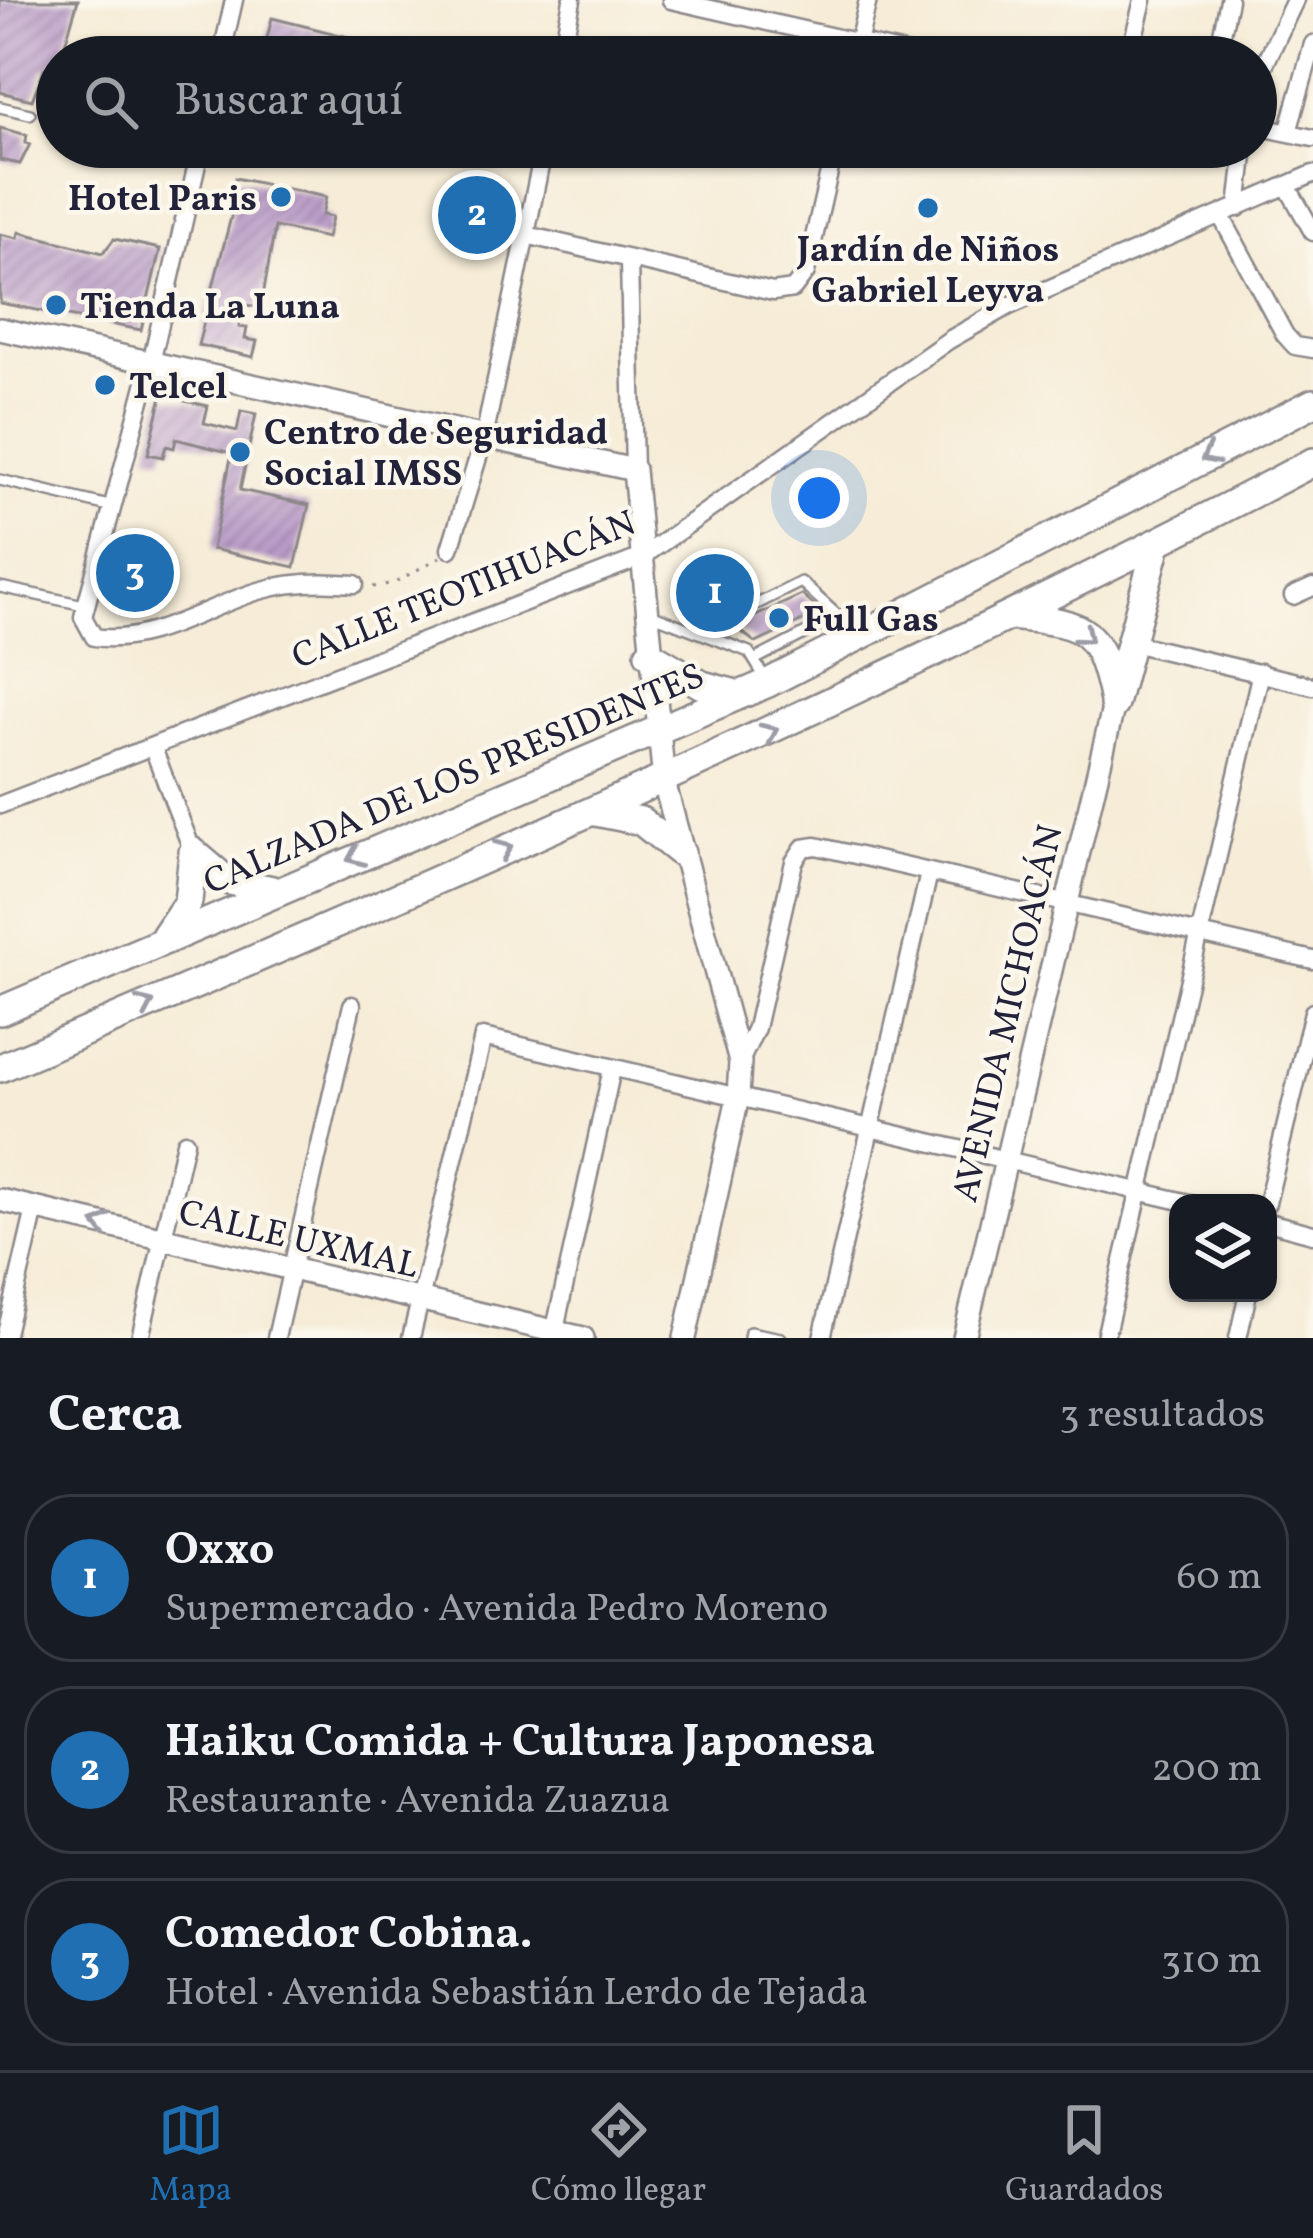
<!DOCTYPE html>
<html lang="es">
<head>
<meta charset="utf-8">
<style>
	body { margin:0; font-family:Vollkorn,serif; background:#242831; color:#f1f3f6 }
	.controls { position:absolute; right:36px; bottom:36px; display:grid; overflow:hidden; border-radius:24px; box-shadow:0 3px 9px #0004 }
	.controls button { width:108px; height:108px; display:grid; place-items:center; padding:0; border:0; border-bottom:3px solid #363941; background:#171b24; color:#f1f3f6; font:60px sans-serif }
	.you { position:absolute; left:819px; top:498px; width:42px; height:42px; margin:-30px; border:9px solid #fff; border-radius:50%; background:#1a73e8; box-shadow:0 0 0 18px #1a73e833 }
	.badge { display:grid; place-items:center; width:78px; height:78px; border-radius:50%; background:#1f6fb2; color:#fff; font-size:39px; font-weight:700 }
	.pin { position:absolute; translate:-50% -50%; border:6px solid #fff; box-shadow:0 3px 12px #0006 }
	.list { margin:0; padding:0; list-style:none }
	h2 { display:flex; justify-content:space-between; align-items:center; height:156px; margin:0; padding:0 48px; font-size:51px }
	h2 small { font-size:39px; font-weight:400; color:#9ea1a6 }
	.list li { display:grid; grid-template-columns:78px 1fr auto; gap:36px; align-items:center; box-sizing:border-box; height:168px; margin:0 24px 24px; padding:0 24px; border:3px solid #363941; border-radius:48px }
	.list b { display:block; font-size:45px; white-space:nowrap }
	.list p { margin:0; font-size:39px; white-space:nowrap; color:#9ea1a6 }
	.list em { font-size:39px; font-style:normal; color:#9ea1a6 }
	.icon { flex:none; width:66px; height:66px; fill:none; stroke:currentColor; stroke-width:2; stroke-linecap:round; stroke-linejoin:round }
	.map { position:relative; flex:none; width:1313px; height:1338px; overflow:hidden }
	.search { position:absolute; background:#171b24; box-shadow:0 3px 9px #0004; left:36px; right:36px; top:36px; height:132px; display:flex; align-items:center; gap:30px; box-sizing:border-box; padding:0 42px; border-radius:66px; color:#9ea1a6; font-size:45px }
	.sheet { height:732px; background:#171b24 }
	nav { display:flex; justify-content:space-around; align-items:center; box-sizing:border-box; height:168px; border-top:3px solid #363941; background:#171b24; font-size:33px; color:#9ea1a6 }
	nav a { display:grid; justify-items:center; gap:6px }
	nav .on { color:#1f6fb2 }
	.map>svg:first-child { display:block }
</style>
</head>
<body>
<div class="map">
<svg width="1313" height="1338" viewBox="0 0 1313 1338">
	<defs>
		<pattern id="building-hatch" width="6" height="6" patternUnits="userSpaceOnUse" patternTransform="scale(3)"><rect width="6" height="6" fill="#b99bc8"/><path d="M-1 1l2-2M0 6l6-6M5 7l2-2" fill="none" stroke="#967ea4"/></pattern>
	</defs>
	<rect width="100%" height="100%" fill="#fbf7ec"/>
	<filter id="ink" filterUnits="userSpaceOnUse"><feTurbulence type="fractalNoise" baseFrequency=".00833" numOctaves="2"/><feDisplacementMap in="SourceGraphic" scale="24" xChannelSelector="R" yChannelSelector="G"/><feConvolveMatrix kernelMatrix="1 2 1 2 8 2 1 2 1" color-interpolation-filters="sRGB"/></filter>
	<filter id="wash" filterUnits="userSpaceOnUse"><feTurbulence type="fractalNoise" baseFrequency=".004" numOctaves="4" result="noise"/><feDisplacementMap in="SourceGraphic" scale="48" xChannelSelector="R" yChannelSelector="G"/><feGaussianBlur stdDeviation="2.7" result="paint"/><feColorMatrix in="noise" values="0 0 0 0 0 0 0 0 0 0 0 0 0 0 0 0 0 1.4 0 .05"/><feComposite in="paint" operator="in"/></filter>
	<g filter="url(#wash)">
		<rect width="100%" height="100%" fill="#f6ecd7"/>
		<g id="blocks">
			<path fill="url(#building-hatch)" d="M0,0H78L57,71L44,69L32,100L0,92Z
				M272,18L369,42L366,57H291L264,50Z
				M0,128L27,135L25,143L30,144L20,164L0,160Z
				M235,178L326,197L322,215L332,217L327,238L275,227L261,308L243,304L239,327L247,328L245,339L257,341L253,357L198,345L231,217Z
				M455,201L503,211L500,228L452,218Z
				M19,232L103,253L114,239L160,249L141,330L0,303V234L18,238Z
				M162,396L208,406L204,423L237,431L241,411L256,414L240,490L309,505L295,567L212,549L232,453L176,439L174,448L166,446L163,457L148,454Z
				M734,574L741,590L697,612L689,596Z
				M802,595L821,612L756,643L734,626Z"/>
		</g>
	</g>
	<g filter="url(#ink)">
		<use href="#blocks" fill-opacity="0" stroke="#8c8789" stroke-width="3"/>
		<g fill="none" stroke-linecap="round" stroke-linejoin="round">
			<g stroke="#8c8789" stroke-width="14">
				<path id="service" d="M0,107L30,114
					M0,480L113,507
					M0,587L84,605
					M648,613L749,652L765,678
					M703,631L801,582L857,633
					M756,659L841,615
					M749,1338L750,1332L781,1338"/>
			</g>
			<g stroke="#8c8789" stroke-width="21">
				<path id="minor" d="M671,0L922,57
					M221,57L234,0
					M561,57L572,0
					M855,57L868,0
					M1129,57L1143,0
					M1217,57L1229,0
					M1256,83L1295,0
					M1256,126L1313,138
					M1288,132L1313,44
					M201,147L151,363L83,617L94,637C150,646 207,606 259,591C291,581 323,581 355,584
					M1287,186L1313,232
					M1238,208L1245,147
					M1221,216L1285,335L1295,346L1313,349
					M526,235L773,292L793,289L806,272L835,147
					M629,262L634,470
					M450,549L484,438L544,147
					M1293,596L1313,587
					M1132,643L1313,686
					M153,748L193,852
					M0,805L642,557L949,340L1009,306L1313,174
					M740,1062L756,1028L794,862L803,848L816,846L1313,960
					M1267,1203L1313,1012
					M1268,1222L1313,1234
					M5,1338L35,1209
					M140,1338L185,1142
					M276,1338L352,1005
					M411,1338L483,1037L1189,1203
					M553,1338L612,1069
					M822,1338L929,873
					M1105,1338L1261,672
					M1238,1338L1248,1293"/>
			</g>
			<g stroke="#8c8789" stroke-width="26">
				<path id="tertiary" d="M0,329L634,470L664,782L740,1062L738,1097L685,1338
					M0,1200L583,1338
					M964,1338L1114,704"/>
			</g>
			<g stroke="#8c8789" stroke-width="32">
				<path id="trunk" d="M1018,617C1089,623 1099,631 1114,701
					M649,654L702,685L740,695
					M1114,704L1157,544
					M596,812L641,821L681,853
					M193,852L226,880L272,890
					M165,936L188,902L193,852
					M0,1011L768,683L1313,403
					M0,1068C444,880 886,687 1313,462"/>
			</g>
			<path stroke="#8c8789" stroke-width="3" stroke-dasharray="3 9" stroke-linecap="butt" d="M373,587L394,583L440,557"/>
			<use href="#service" stroke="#fff" stroke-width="9"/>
			<use href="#minor" stroke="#fff" stroke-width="16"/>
			<use href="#tertiary" stroke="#fff" stroke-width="21"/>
			<use href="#trunk" stroke="#fff" stroke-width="27"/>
		</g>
		<defs><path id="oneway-chevron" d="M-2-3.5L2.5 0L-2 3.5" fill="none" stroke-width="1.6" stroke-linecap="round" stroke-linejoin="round" transform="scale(3)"/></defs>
		<g stroke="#9c9ca7">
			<use href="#oneway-chevron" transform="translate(1209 456) rotate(153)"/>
			<use href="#oneway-chevron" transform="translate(1085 636) rotate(40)"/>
			<use href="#oneway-chevron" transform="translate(770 732) rotate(-25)"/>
			<use href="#oneway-chevron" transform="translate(504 849) rotate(-23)"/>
			<use href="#oneway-chevron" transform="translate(355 857) rotate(157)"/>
			<use href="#oneway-chevron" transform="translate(146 1005) rotate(-24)"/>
			<use href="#oneway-chevron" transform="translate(101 1224) rotate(-167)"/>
		</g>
	</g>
	<g fill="#1f6fb2" stroke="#fbf7ec" stroke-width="4.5">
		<circle cx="281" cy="197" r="12"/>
		<circle cx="928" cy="208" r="12"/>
		<circle cx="56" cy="305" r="12"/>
		<circle cx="105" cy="385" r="12"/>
		<circle cx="240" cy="452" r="12"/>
		<circle cx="779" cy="618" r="12"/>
	</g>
	<g text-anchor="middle" stroke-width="9" stroke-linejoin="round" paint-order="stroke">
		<g font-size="36" font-weight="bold" fill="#22223b" stroke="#fbf7ec" text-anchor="start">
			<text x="257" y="210" text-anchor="end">Hotel Paris</text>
			<text x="928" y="261" text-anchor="middle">Jardín de Niños<tspan x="928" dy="41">Gabriel Leyva</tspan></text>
			<text x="80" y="318">Tienda La Luna</text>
			<text x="129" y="398">Telcel</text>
			<text x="264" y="444">Centro de Seguridad<tspan x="264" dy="41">Social IMSS</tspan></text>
			<text x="803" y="631">Full Gas</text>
		</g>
		<g font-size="36" fill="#22223b" stroke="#fbf7ec">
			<text transform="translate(463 588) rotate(-22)" y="13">CALLE TEOTIHUACÁN</text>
			<text transform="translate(453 777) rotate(-23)" y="13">CALZADA DE LOS PRESIDENTES</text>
			<text transform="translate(1006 1013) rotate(-77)" y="13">AVENIDA MICHOACÁN</text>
			<text transform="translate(299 1237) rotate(13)" y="13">CALLE UXMAL</text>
		</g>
	</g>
</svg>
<div class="controls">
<button><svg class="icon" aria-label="layers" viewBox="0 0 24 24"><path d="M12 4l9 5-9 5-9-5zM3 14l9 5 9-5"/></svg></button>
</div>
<div class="you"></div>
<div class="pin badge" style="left:715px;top:593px">1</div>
<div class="pin badge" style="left:477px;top:215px">2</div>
<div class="pin badge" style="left:135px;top:573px">3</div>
<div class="search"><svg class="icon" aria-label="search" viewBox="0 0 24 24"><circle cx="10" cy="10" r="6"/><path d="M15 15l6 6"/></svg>Buscar aquí</div>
</div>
<section class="sheet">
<h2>Cerca<small>3 resultados</small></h2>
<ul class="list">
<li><span class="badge">1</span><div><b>Oxxo</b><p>Supermercado · Avenida Pedro Moreno</p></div><em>60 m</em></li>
<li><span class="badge">2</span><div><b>Haiku Comida + Cultura Japonesa</b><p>Restaurante · Avenida Zuazua</p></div><em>200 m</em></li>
<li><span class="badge">3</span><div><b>Comedor Cobina.</b><p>Hotel · Avenida Sebastián Lerdo de Tejada</p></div><em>310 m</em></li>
</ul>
</section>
<nav>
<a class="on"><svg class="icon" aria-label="map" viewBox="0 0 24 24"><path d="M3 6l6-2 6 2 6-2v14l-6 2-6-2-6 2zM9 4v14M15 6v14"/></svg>Mapa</a>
<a><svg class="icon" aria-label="directions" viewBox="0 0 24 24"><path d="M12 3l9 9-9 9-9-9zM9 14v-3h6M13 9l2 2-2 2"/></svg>Cómo llegar</a>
<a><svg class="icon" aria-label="saved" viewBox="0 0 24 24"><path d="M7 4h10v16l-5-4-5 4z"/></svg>Guardados</a>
</nav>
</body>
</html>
